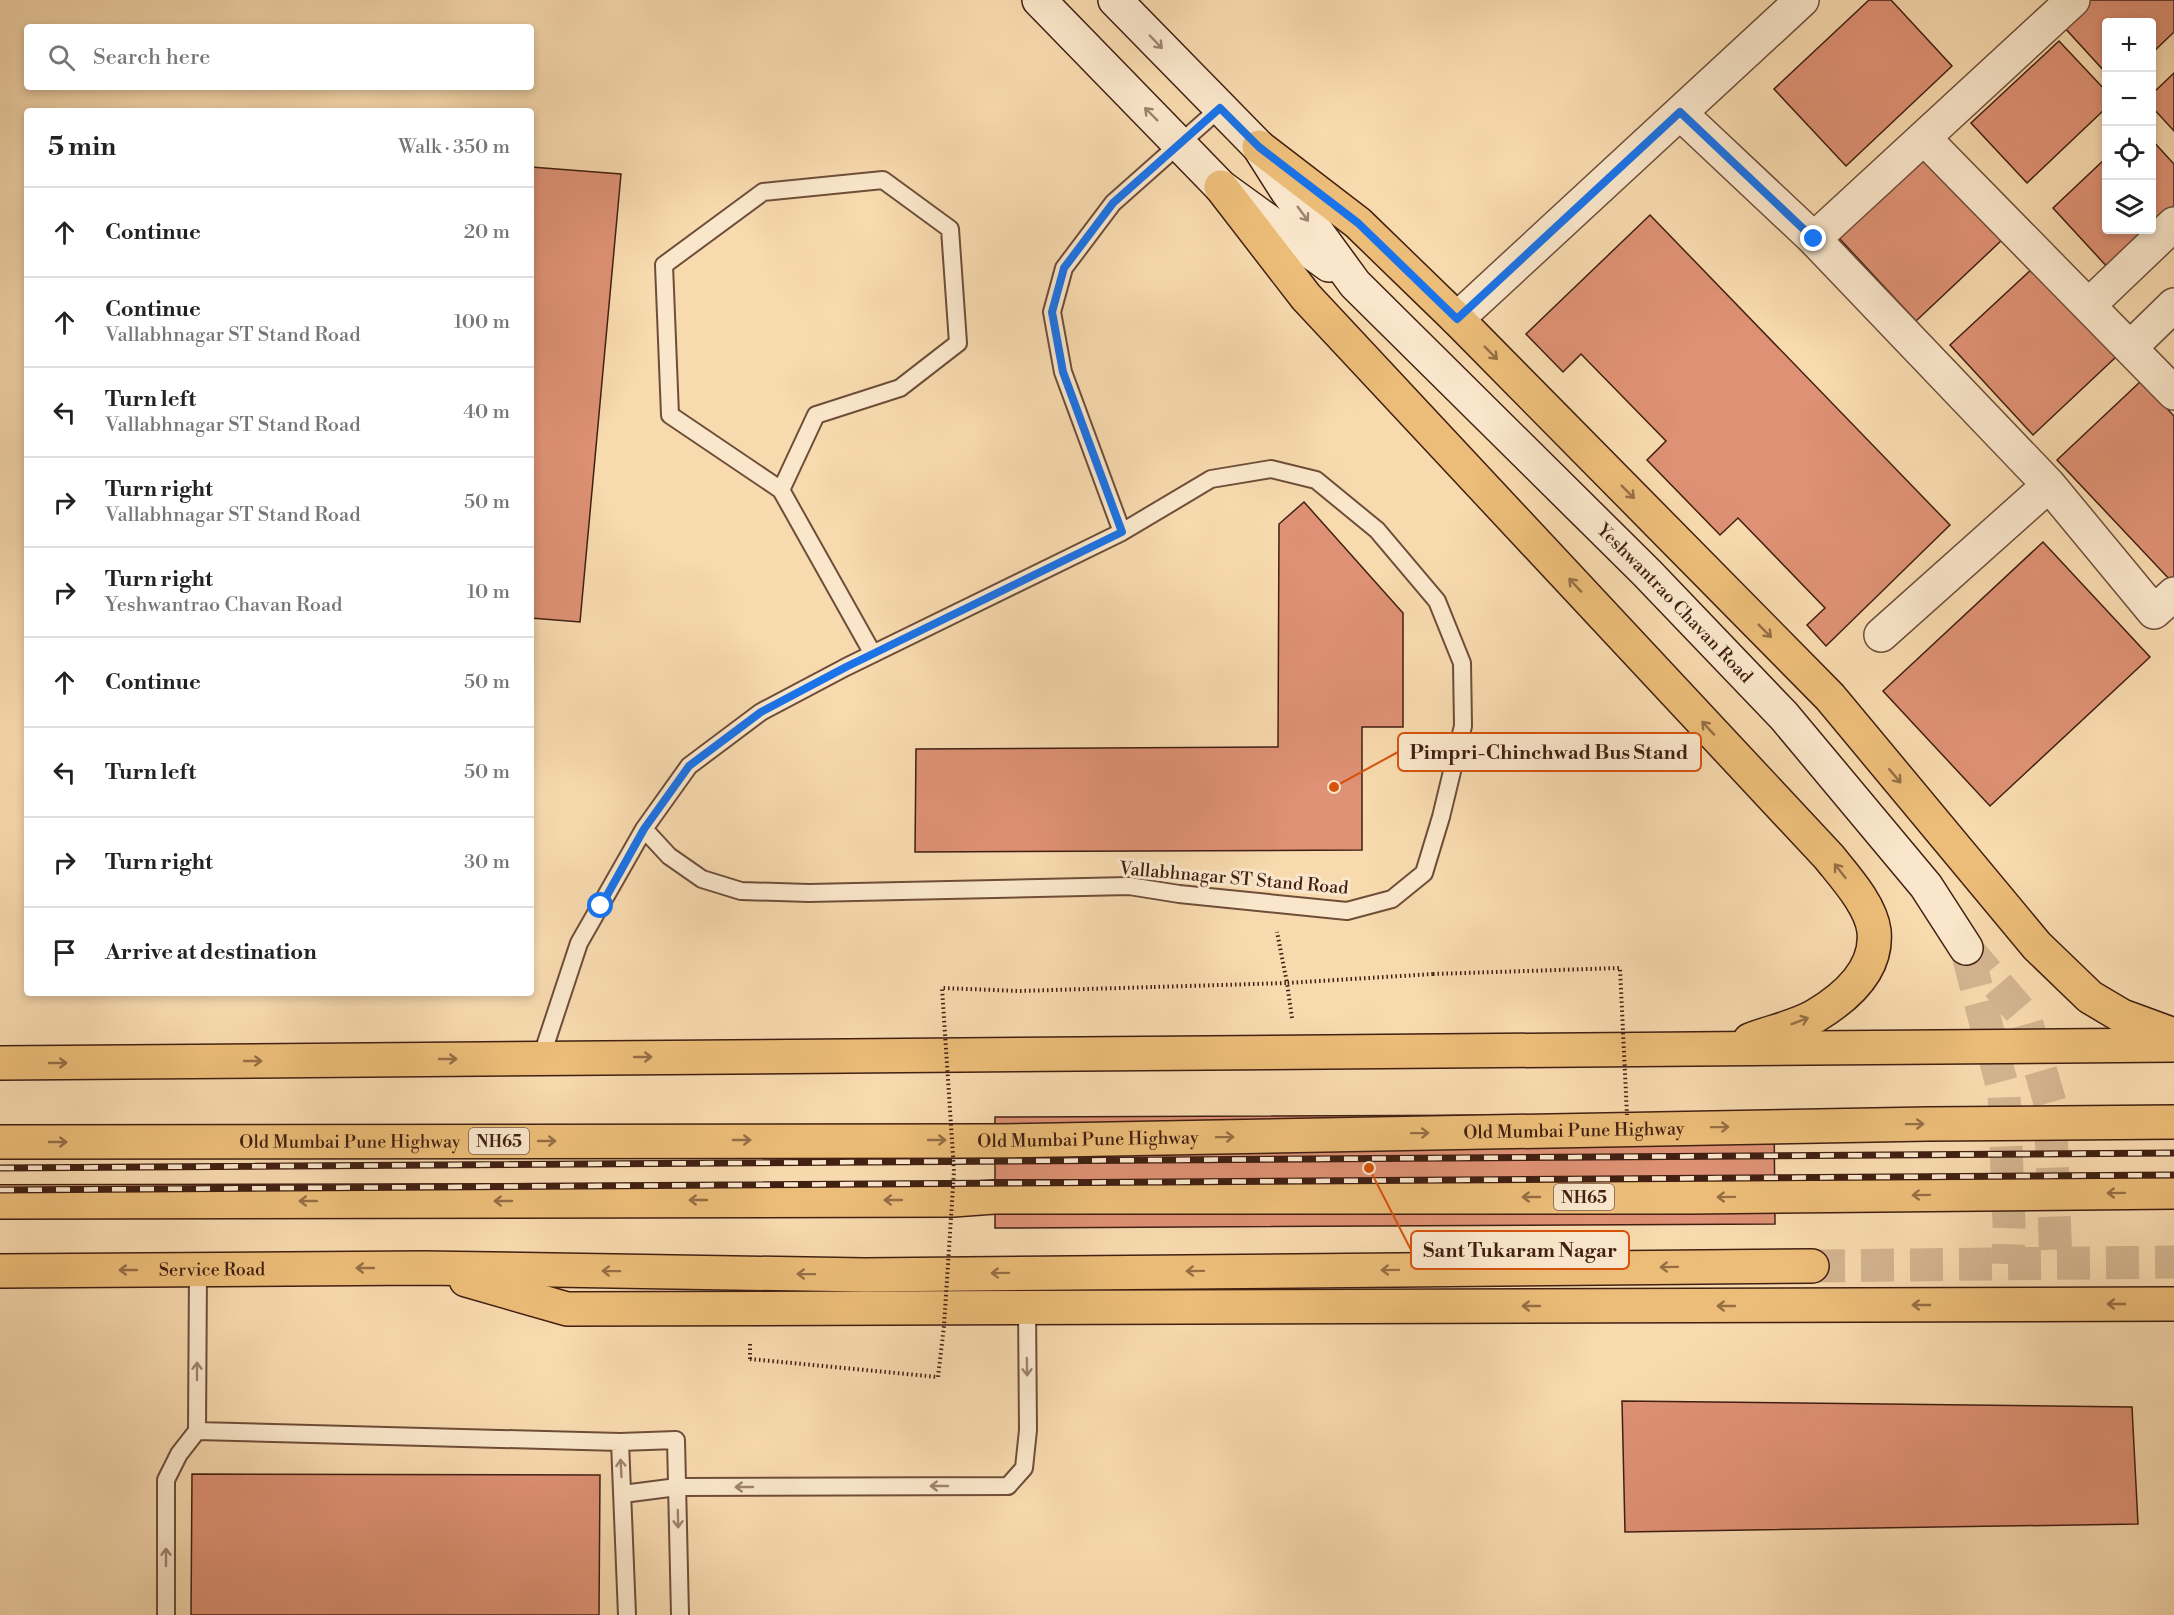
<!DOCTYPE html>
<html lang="en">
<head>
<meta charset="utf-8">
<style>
	body { margin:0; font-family:"Libre Bodoni",serif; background:#f2f2f2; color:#222 }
	.controls { position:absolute; right:18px; top:18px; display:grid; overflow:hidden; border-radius:6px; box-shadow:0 3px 9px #0003 }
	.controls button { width:54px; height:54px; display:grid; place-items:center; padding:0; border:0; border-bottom:2px solid #e0e0e0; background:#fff; color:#222; font:30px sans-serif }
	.stop { position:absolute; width:18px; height:18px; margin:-14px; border:4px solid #1a73e8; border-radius:50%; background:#fff }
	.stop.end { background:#1a73e8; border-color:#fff; box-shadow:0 2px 6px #0008 }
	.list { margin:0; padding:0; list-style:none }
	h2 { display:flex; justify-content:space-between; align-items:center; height:78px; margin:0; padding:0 24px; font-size:26px }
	h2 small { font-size:20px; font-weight:400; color:#767676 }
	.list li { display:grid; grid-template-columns:39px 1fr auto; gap:18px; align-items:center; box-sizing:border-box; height:90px; padding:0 24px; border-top:2px solid #e0e0e0 }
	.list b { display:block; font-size:22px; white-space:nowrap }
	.list p { margin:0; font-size:20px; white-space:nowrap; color:#767676 }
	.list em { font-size:20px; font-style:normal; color:#767676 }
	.icon { flex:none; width:33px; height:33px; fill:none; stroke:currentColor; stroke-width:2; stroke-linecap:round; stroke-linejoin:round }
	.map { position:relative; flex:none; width:2174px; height:1615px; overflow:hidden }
	.search { position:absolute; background:#fff; box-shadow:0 3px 9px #0003; left:24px; top:24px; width:510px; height:66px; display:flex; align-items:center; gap:15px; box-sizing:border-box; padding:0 21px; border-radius:6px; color:#767676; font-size:22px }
	.panel { position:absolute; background:#fff; box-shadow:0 3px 9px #0003; left:24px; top:108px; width:510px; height:888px; border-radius:6px }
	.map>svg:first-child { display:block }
</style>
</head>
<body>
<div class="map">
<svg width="2174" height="1615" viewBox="0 0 2174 1615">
	<rect width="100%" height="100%" fill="#f8daaf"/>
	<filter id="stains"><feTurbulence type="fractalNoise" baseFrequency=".00333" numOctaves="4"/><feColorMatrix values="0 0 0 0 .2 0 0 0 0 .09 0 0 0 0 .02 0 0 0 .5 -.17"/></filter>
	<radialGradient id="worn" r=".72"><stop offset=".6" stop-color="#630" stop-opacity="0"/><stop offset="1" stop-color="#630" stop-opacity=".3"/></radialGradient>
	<path fill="#de9174" stroke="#411f12" stroke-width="1.5" d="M1869,0H1891L1952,66L1846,166L1774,89Z
		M2090,0H2174V32L2152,53V22H2106V73L2063,26Z
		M2059,41L2106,91V108L2027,183L1971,123Z
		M2174,73V131L2152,107V94Z
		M2152,140L2174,164V210L2110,270L2053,208L2106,158V230H2152Z
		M1926,155L2003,239L1916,321L1838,237Z
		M531,167L621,174L580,622L531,618Z
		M1650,215L1950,525L1826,646L1807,625L1825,608L1738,518L1720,535L1647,460L1666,441L1581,354L1563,372L1526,334Z
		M2034,267L2117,356L2033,435L1950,345Z
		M2141,381L2174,416V580L2172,582L2057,460Z
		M1304,502L1403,613V727H1362V850L915,852L916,749L1278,747L1279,524Z
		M2043,542L2150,657L1990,806L1883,691Z
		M1774,1114L1775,1224L995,1228V1117Z
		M1622,1401L2132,1407L2138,1524L1625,1532Z
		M192,1474L600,1475L599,1615H191Z"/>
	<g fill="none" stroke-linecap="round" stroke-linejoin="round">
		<path stroke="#d3b590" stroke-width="33" stroke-dasharray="33 16" stroke-linecap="butt" d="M1966,948L2025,1017L2050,1103L2056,1263
			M1968,955L2004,1093L2009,1224L2008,1264"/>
		<path stroke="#d3b590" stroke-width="33" stroke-dasharray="33 16" stroke-linecap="butt" d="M1812,1266L2174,1262"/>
		<g stroke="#6f4e39" stroke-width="20">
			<path id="lane" d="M781,490L816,415L900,388L958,343L950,229L883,180L763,192L664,265L670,415L781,490L873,654
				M644,829L669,856L702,879L741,891L809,893L1129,886L1179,894L1347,911L1392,899L1424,873L1441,817L1463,726L1462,663L1437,601L1377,530L1316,480L1271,469L1211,479L1122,532
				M541,1058L579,943L644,829L689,766L761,712L846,667L1122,532L1063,372L1052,312L1064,268L1113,203L1220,108
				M197,1431L620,1442L676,1440L680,1615
				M620,1442L627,1615
				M623,1494L677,1487L1008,1486L1024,1468L1028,1430L1027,1308
				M166,1615V1480L179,1454L197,1431L198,1270"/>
		</g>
		<g stroke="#6f4e39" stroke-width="36">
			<path id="street" d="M1680,113L1814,239L2049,485L2154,612L2174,594
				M1924,138L2174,393
				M1814,239L2073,0
				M2089,305L2174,224
				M1457,319L1802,0
				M2131,347L2174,305
				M1881,635L2049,485"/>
		</g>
		<g stroke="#411f12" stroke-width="36">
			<g id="secondary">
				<path d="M1039,0L1221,187L1329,265"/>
				<path id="s1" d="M1115,0L1259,147L1287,191L1355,284L1647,573L1784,716L1926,886L1966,948"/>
			</g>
		</g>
		<g stroke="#411f12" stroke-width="36">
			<g id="primary">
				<path d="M1259,147L1358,223L1457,319L1830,697L2037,946L2090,997L2122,1016L2174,1035"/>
				<path d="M1221,187L1306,297L1829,857C1844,876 1871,905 1874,931C1878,970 1845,998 1815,1016C1796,1027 1770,1032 1750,1040"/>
				<path d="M0,1063L2174,1045"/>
				<path id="s2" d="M0,1271L424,1268L865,1275L1812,1266"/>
				<path d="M466,1280L567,1309L2174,1304"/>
			</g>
		</g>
		<g stroke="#411f12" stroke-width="36">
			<g id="highway">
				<path id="s3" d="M0,1142L998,1141L1928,1124L2174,1122"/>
				<path d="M0,1202L953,1200L994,1197H1690L2174,1192"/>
			</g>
		</g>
		<path stroke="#411f12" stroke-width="4" stroke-dasharray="1.5 3" stroke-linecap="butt" d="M1154,987L1287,983L1277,932
			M1292,1018L1287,983L1433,974
			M750,1359V1344"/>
		<use href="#lane" stroke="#fae7cb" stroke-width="16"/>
		<use href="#street" stroke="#fae7cb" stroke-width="33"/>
		<use href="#secondary" stroke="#fae7cb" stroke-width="33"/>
		<use href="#primary" stroke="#ecbd78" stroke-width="33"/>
		<use href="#highway" stroke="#ecbd78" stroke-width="33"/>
		<g stroke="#411f12" stroke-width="7">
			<path id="rail" d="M0,1168L2174,1153
				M0,1190L2174,1175"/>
		</g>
		<use href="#rail" stroke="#fae7cb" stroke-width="4.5" stroke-dasharray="14" stroke-linecap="butt"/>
		<path stroke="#411f12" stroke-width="4" stroke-dasharray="1.5 3" stroke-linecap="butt" d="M1433,974L1620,968L1627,1115
			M750,1359L938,1377L944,1326L954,1171L942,988L1019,991L1154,987"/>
	</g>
	<defs><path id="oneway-shaft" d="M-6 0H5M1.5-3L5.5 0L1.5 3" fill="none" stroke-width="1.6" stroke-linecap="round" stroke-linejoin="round" transform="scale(1.5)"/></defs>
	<g stroke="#9e836e">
		<use href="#oneway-shaft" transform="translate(1156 42) rotate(46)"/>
		<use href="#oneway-shaft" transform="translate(1151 114) rotate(-135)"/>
		<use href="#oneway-shaft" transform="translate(1303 214) rotate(54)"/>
		<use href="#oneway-shaft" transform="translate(1027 1367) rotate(89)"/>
		<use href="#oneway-shaft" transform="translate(197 1371) rotate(-90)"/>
		<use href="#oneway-shaft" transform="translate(621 1468) rotate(-93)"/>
		<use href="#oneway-shaft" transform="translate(939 1486) rotate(180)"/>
		<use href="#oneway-shaft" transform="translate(744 1487) rotate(180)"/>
		<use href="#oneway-shaft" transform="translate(678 1519) rotate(89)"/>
		<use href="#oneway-shaft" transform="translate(166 1557) rotate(-90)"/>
	</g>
	<g stroke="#966e45">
		<use href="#oneway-shaft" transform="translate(1491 353) rotate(45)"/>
		<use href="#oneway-shaft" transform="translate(1628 492) rotate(45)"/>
		<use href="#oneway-shaft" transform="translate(1575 585) rotate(-133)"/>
		<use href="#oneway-shaft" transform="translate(1765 631) rotate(45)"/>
		<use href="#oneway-shaft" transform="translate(1708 728) rotate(-133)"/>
		<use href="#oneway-shaft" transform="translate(1895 776) rotate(50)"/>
		<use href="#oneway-shaft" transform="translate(1840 871) rotate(-128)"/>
		<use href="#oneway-shaft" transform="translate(1800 1021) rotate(-20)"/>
		<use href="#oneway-shaft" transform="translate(643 1057)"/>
		<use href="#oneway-shaft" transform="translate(448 1059)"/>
		<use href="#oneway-shaft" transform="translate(253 1061)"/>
		<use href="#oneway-shaft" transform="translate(58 1063)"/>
		<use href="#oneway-shaft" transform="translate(1915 1124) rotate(-1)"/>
		<use href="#oneway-shaft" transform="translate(1720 1127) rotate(-1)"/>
		<use href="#oneway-shaft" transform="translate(1420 1133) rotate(-1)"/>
		<use href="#oneway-shaft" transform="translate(1225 1137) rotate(-1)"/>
		<use href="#oneway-shaft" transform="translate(742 1140)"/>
		<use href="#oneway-shaft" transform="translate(937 1140)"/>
		<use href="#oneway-shaft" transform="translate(547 1141)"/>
		<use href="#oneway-shaft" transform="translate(58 1142)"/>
		<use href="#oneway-shaft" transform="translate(2116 1193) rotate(179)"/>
		<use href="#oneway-shaft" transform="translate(1921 1195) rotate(179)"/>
		<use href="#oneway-shaft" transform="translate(1531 1197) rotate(180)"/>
		<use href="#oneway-shaft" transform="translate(1726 1197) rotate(179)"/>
		<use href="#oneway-shaft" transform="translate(698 1200) rotate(180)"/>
		<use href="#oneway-shaft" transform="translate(893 1200) rotate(180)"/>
		<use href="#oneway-shaft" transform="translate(308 1201) rotate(180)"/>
		<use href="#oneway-shaft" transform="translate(503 1201) rotate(180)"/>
		<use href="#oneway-shaft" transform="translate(1669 1267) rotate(179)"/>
		<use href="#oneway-shaft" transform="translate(365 1268) rotate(180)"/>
		<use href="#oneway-shaft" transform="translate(128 1270) rotate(180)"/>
		<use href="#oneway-shaft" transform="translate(1390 1270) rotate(179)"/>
		<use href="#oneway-shaft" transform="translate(611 1271) rotate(-179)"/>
		<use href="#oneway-shaft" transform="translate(1195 1271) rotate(179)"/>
		<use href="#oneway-shaft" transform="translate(1000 1273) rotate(179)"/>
		<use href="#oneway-shaft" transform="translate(806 1274) rotate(-179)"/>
		<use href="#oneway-shaft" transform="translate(2116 1304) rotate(180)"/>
		<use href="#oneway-shaft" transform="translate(1921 1305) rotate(180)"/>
		<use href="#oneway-shaft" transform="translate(1531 1306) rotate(180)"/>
		<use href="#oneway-shaft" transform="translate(1726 1306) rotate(180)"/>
	</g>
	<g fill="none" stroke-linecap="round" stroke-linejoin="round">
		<path stroke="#1a73e8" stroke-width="8" d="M601,906L644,829L689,766L761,712L846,667L1122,532L1063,372L1052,312L1064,268L1113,203L1220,108L1259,147L1358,223L1457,319L1680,112L1814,239"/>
	</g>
	<g text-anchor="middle" stroke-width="6" stroke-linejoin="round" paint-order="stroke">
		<g fill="#fae7cb" stroke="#785b4a" stroke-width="1.5">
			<rect x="469" y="1128" width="60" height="26" rx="4.5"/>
			<rect x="1554" y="1184" width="60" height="26" rx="4.5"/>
		</g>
		<g font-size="16" font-weight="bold" fill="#411f12">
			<text x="499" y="1147">NH65</text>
			<text x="1584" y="1203">NH65</text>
		</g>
		<g font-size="18" fill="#411f12" stroke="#fae7cb">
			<text dy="6" stroke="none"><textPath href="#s1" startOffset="825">Yeshwantrao Chavan Road</textPath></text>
			<text transform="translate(1234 878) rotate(5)" y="6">Vallabhnagar ST Stand Road</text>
			<text dy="6" stroke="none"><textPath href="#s3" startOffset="1574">Old Mumbai Pune Highway</textPath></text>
			<text dy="6" stroke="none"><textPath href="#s3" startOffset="1088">Old Mumbai Pune Highway</textPath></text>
			<text dy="6" stroke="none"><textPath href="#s3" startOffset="350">Old Mumbai Pune Highway</textPath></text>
			<text dy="6" stroke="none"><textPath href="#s2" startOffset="212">Service Road</textPath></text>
		</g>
	</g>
	<path fill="none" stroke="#d7530d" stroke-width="2" d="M1334 787L1398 752M1369 1168L1411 1250"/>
	<g fill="#d7530d" stroke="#fae7cb" stroke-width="2">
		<circle cx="1334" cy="787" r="6"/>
		<circle cx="1369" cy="1168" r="6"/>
	</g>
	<g fill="#fae7cb" stroke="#d7530d" stroke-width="2">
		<rect x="1398" y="733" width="303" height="38" rx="6"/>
		<rect x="1411" y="1231" width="218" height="38" rx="6"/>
	</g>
	<g font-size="20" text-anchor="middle" font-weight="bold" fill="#411f12">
		<text x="1549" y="759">Pimpri-Chinchwad Bus Stand</text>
		<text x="1520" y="1257">Sant Tukaram Nagar</text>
	</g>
	<rect width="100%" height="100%" filter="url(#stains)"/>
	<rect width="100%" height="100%" fill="url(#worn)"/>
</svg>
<div class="controls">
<button>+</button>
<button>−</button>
<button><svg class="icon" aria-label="locate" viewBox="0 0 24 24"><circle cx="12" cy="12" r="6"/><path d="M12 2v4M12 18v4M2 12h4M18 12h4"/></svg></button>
<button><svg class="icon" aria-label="layers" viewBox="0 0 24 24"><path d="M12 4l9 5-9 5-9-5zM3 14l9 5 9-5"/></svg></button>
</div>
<div class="stop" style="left:601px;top:906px"></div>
<div class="stop end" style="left:1814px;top:239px"></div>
<div class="search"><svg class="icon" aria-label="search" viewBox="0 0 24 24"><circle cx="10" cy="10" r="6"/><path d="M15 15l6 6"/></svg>Search here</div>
<section class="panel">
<h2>5 min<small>Walk · 350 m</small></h2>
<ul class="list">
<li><svg class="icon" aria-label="ahead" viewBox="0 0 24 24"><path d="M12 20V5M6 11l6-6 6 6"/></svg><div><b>Continue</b></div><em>20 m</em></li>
<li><svg class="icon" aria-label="ahead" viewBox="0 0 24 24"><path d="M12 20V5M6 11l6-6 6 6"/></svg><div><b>Continue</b><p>Vallabhnagar ST Stand Road</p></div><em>100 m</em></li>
<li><svg class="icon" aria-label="left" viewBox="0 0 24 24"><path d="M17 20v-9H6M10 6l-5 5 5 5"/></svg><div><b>Turn left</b><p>Vallabhnagar ST Stand Road</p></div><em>40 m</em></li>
<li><svg class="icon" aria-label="right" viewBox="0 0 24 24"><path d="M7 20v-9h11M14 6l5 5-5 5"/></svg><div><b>Turn right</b><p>Vallabhnagar ST Stand Road</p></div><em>50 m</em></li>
<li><svg class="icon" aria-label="right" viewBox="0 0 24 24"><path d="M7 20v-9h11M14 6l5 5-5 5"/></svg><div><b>Turn right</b><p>Yeshwantrao Chavan Road</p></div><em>10 m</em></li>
<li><svg class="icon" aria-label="ahead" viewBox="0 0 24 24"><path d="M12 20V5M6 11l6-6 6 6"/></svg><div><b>Continue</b></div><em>50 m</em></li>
<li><svg class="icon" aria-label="left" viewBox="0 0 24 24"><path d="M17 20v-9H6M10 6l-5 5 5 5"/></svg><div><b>Turn left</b></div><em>50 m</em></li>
<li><svg class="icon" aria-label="right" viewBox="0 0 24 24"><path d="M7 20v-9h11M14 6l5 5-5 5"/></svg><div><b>Turn right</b></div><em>30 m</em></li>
<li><svg class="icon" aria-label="arrive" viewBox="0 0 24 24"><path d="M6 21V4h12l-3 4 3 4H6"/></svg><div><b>Arrive at destination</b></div></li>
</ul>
</section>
</div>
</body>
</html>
